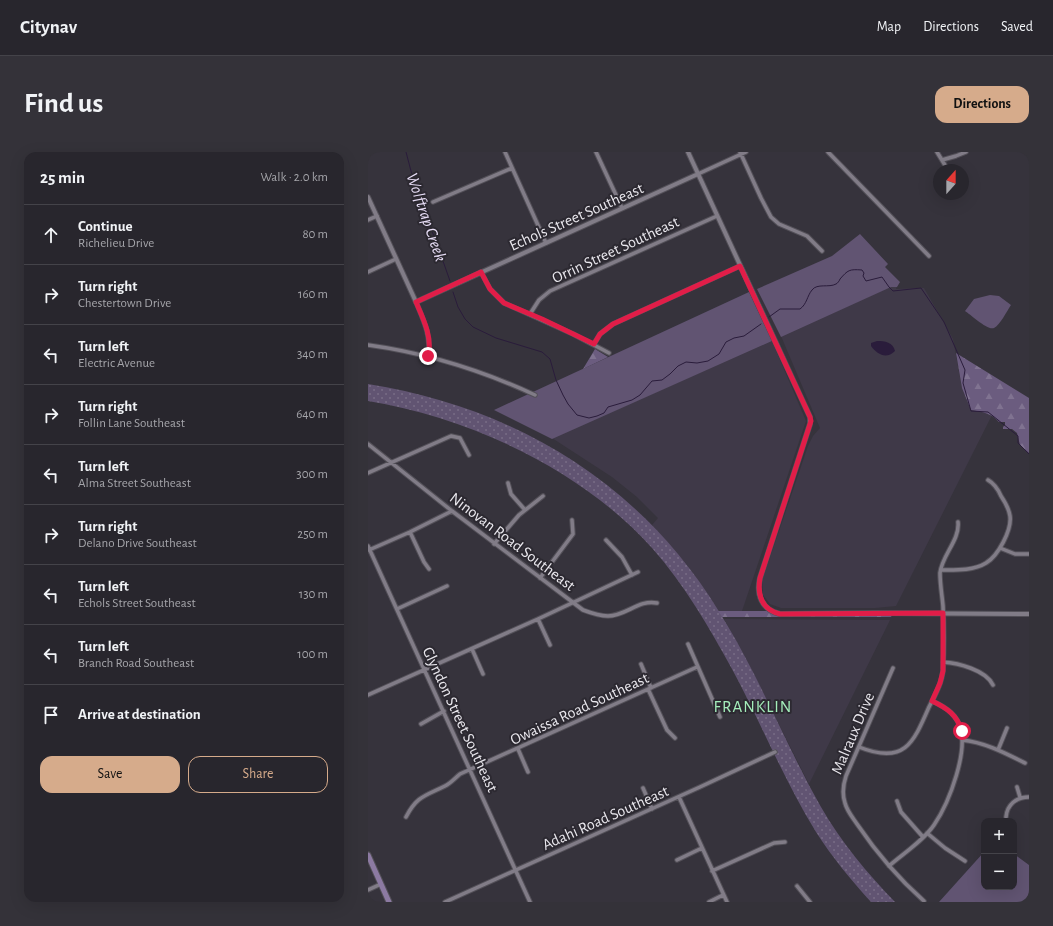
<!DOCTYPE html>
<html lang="en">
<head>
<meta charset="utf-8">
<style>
	body { margin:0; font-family:"Alegreya Sans",sans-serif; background:#343239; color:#f1f3f6 }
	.controls { position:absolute; right:12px; bottom:12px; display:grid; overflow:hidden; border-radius:8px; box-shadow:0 4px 16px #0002 }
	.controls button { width:36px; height:36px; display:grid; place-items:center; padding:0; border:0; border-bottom:1px solid #444349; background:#28262d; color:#f1f3f6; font:20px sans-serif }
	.compass { position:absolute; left:565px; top:12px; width:36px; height:36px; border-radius:50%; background:#28262d; box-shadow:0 4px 16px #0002; rotate:21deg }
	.stop { position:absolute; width:12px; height:12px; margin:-9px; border:3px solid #e11d48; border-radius:50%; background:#fff }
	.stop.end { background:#e11d48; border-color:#fff; box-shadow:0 1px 4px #0008 }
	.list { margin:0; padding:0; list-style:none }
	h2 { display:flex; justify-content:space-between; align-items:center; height:52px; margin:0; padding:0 16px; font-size:17px }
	h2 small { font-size:13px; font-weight:400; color:#a5a5aa }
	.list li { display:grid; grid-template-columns:26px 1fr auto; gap:12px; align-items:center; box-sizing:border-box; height:60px; padding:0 16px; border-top:1px solid #444349 }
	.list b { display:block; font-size:15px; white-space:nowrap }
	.list p { margin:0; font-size:13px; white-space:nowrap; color:#a5a5aa }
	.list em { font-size:13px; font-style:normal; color:#a5a5aa }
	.actions { display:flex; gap:8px; padding:12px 16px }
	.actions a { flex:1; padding:9px 0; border:1px solid #d6ab8b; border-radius:12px; text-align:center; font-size:14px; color:#d6ab8b }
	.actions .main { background:#d6ab8b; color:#111 }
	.icon { flex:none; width:22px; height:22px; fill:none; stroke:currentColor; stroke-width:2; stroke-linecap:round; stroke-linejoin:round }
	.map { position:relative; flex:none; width:661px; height:750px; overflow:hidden; border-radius:12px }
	header { display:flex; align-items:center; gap:24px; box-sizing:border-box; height:56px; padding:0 20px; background:#28262d; border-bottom:1px solid #444349 }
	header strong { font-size:19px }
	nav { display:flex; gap:22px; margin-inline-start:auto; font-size:14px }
	.intro { display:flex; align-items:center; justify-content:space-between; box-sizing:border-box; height:96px; padding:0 24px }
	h1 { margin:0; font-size:28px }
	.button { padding:10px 18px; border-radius:12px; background:#d6ab8b; color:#111; font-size:14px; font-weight:700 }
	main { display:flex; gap:24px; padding:0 24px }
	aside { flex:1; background:#28262d; border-radius:12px; box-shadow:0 4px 16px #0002 }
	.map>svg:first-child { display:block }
</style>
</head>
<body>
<header>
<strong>Citynav</strong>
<nav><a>Map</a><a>Directions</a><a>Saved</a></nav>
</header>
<div class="intro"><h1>Find us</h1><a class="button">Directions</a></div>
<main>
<aside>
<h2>25 min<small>Walk · 2.0 km</small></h2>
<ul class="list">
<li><svg class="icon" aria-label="ahead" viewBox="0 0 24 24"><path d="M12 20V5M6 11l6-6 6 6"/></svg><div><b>Continue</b><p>Richelieu Drive</p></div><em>80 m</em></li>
<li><svg class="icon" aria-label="right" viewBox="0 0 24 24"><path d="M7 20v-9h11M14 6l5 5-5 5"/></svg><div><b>Turn right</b><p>Chestertown Drive</p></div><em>160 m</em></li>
<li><svg class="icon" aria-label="left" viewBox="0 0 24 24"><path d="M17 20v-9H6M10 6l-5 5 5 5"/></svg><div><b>Turn left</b><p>Electric Avenue</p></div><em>340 m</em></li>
<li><svg class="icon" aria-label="right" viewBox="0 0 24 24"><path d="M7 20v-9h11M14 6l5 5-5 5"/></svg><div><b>Turn right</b><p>Follin Lane Southeast</p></div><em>640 m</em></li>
<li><svg class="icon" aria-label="left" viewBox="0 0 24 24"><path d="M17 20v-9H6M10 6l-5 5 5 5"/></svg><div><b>Turn left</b><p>Alma Street Southeast</p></div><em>300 m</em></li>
<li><svg class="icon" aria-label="right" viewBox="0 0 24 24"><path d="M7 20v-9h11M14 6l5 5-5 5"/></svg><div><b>Turn right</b><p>Delano Drive Southeast</p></div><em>250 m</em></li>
<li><svg class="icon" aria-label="left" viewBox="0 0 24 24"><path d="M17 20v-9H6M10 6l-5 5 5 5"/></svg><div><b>Turn left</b><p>Echols Street Southeast</p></div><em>130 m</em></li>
<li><svg class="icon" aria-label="left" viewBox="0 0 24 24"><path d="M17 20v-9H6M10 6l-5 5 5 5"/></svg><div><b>Turn left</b><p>Branch Road Southeast</p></div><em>100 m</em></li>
<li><svg class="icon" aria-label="arrive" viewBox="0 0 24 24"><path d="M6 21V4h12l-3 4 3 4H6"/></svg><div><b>Arrive at destination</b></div></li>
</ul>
<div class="actions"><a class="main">Save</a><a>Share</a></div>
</aside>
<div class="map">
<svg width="661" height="750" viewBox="0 0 661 750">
	<defs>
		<pattern id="grass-dots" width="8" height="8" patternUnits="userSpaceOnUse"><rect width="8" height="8" fill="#615472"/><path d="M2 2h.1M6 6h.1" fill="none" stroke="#786d86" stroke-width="1.8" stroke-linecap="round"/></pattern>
		<pattern id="forest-firs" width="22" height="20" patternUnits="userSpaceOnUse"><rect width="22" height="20" fill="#6b5c7f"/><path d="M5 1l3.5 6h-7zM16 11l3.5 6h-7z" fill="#807391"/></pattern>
	</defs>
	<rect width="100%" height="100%" fill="#36333c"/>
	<path fill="#3f3948" d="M524,134H529L528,137L556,136L585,187L594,236L619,261L624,263L528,454L507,456H413L402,452L395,443L394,429L440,294L445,284L452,276L413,184Z
		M404,189L438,269L374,459H350L319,413L284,373L290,366L269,345L244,325L184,286Z
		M356,467L522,468L441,632L385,521Z"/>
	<path fill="url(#grass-dots)" d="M0,232C121,251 231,307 310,402C340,438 364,479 385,520C408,565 428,611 453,655C473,690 499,721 527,750H503C483,728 464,705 448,680C416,628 393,571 364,517C341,475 316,432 284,396C214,318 103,266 0,249Z"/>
	<path fill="url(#forest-firs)" d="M227,197L240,205L215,217Z
		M588,201L661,246V301L652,293L649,281L644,277H635V275L637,273V270H631C623,261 615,260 603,258L594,236Z
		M350,459H526L523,465H354Z"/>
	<path fill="#615472" d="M492,82L520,112L517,115L532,130L529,135H523L413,185L389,137L464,104Z
		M381,140L404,189L184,287L126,258Z
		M622,143L631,144L643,153C639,159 632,173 626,176C620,179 602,162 597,159L606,147Z
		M616,700V735H646V702L661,713V750H571Z"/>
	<path fill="#2a1c3b" d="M509,189C517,189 525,190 527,199C518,208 509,202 503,194V191Z"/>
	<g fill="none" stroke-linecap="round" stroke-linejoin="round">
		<path stroke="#2a1c3b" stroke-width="1" d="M38,0L48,38L69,92L82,129
			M85,140L90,155L97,167L105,175L128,186L174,200L182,207L188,228L195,243L200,252L209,263L221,266L229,264L236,261L240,255L264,248L272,243L284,229L294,228L302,222L310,214L318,210L329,211L340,209L351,202L358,190L366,186L376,184L393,172
			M401,165L412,157H432C439,152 439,144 444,138C449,131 461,136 468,132C469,132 472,128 472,127C480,118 481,117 494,118L496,121L495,124L498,129L514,125L521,135L525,139L553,136L576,170L597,218L595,231L603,259L620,260L650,284V291L661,302"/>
		<g stroke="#535058" stroke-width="5.5">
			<path id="minor" d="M137,0L178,91
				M228,0L254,56
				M372,0L393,46L403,65L411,72L439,84L454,99
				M460,0L561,104
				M569,0L580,18
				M574,8L588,4L598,0
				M330,22L378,0
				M65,50L144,16
				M0,68L9,64
				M0,120L28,107
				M113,120L122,137L136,151L205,182L241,201
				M48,150C55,167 64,185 60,204
				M162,162L171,148L182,139L349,64
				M226,192L232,182L245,172L372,114
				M0,193C58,201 113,218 167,243
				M0,292L84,359L215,458C223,461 231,464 240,464C258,464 271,447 289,451
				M0,321L83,284L92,286L101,303
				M140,331L143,342L157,358
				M42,380L56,410L61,417
				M238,388L254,405L264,423
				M126,392L151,363L175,344
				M0,394L162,750
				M632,396L647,402H661
				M1,398L42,380L84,359
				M573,418C587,418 605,419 618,411C630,404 644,378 642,364C641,357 637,350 633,344C630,337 627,332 620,328
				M172,426L205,382L204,368
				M29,457L79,434
				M170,467L182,493
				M320,492L352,565
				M104,497L115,522
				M575,510C590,511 618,518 625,533
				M273,512L283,536
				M525,516L478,624C475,633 474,642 477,651C479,659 485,666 489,672C508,700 531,727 556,749
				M280,537L299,578L307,586
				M0,543L170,467L270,420
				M53,572L76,559
				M594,588C616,590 637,601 657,611
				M491,595C536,613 545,592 561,555C567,543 574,531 575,518C576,497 576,475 575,454C574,443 572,432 572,421C574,403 592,388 590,370
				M150,597L160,620
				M630,598L639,576
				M649,635L652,645
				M275,636L284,657
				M311,645L359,750
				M529,649L533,660L555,685
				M38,665C49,644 57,644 77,634C83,631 87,626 92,622L329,515
				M638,665C639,653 648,645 661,645
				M559,681L577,696L597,709
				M309,708L334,696
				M521,714C536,701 555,689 566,673C581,651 602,597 591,572C586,560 575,554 564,549
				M344,719L406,691L417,690
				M429,734L442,750
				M0,738L13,732
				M77,750L332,635L407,600
				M341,750L355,743"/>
		</g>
		<g stroke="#535058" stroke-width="6">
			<path id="tertiary" d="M320,0L442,265V272L392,426C388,443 394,458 412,462L506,461L661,462
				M0,45L48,150L330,22"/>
		</g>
		<g stroke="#535058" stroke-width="7">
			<path id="secondary" d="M0,703L21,750"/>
		</g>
		<use href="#minor" stroke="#817c87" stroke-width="3.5"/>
		<use href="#tertiary" stroke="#817c87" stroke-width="4"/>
		<use href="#secondary" stroke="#8c7aa2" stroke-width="5"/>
	</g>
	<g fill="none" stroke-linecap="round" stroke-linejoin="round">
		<path stroke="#e11d48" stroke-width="5" d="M60,204C65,186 55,166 48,150L113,120L122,137L136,151L174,167L226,192L232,182L245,172L372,114L442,265L443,269L392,426C389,443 394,458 412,462L575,461V519L572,531L564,549C579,556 589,563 594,579"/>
	</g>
	<g text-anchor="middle" stroke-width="4" stroke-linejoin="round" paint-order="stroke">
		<g font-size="16" fill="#eae8ee" stroke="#2c2931">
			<text transform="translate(208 64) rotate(-24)" y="6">Echols Street Southeast</text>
			<text transform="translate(247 97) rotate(-25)" y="6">Orrin Street Southeast</text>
			<text transform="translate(145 389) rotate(37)" y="6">Ninovan Road Southeast</text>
			<text transform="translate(211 556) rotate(-25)" y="6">Owaissa Road Southeast</text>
			<text transform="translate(93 567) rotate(65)" y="6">Glyndon Street Southeast</text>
			<text transform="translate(484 581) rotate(-67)" y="6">Malraux Drive</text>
			<text transform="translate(237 665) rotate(-24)" y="6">Adahi Road Southeast</text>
		</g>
		<g font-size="17" font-style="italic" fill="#e8def7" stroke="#2c2931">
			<text transform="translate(59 65) rotate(71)" y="6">Wolftrap Creek</text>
		</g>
		<g font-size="17" letter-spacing="1" fill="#a4edbb" stroke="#2c2931">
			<text x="385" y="560">FRANKLIN</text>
		</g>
	</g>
</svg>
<div class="controls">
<button>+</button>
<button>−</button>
</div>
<svg class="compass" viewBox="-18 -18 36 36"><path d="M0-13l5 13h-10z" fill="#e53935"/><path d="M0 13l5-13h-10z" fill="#a5a5aa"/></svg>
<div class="stop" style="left:594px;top:579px"></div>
<div class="stop end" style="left:60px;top:204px"></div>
</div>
</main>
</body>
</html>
